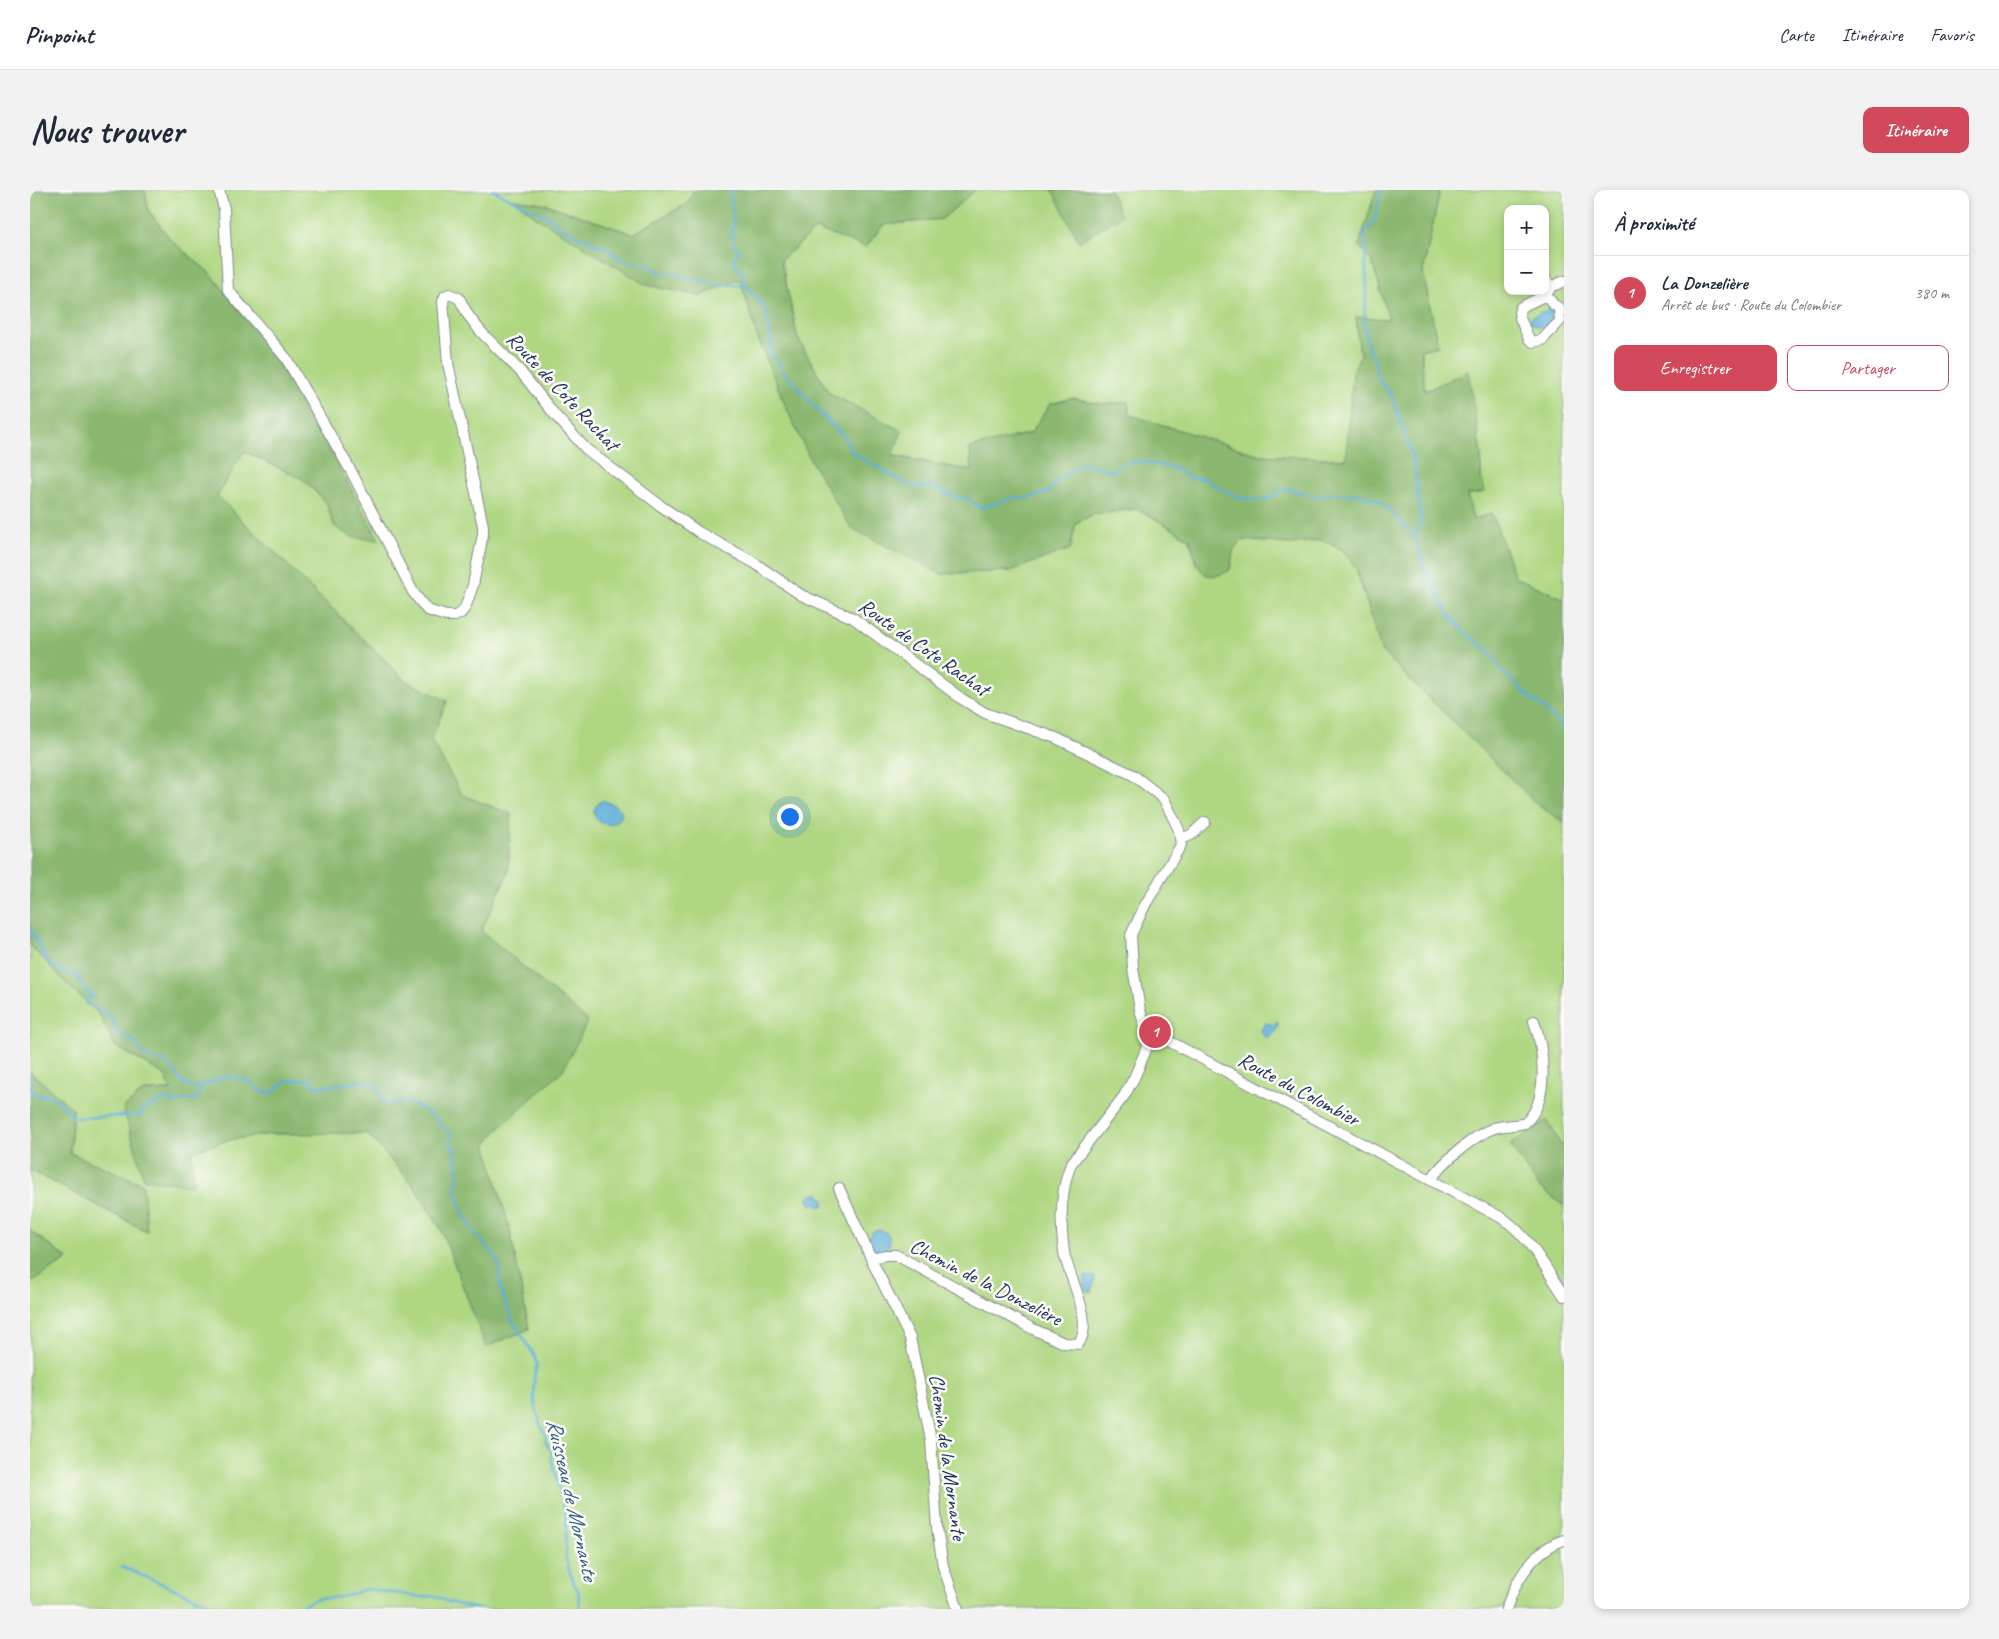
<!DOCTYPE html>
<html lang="fr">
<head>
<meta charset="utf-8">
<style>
	body { margin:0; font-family:Caveat,sans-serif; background:#f2f2f3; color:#1f2937 }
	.controls { position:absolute; right:15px; top:15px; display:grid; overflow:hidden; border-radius:10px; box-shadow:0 2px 8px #0003 }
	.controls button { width:45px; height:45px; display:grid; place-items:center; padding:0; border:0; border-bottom:1px solid #e0e1e3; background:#fff; color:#1f2937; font:25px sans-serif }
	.you { position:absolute; left:759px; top:626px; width:18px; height:18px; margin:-12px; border:4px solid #fff; border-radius:50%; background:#1a73e8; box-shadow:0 0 0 8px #1a73e833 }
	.badge { display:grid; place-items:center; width:32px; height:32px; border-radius:50%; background:#d1495b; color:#fff; font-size:16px; font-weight:700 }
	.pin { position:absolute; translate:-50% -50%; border:2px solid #fff; box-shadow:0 1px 5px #0006 }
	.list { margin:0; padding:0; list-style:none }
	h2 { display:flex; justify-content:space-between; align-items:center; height:65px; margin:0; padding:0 20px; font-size:21px }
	h2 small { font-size:16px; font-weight:400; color:#747a83 }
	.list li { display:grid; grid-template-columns:32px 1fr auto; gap:15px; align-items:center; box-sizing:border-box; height:75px; padding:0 20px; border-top:1px solid #e0e1e3 }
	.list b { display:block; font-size:19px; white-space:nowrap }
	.list p { margin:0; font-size:16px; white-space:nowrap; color:#747a83 }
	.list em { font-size:16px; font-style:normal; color:#747a83 }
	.actions { display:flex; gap:10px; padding:15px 20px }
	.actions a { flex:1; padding:11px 0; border:1px solid #d1495b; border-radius:10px; text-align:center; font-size:18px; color:#d1495b }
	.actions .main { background:#d1495b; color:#fff }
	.map { position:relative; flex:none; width:1534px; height:1419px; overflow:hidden; border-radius:10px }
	header { display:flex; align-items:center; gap:30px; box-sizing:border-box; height:70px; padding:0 25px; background:#fff; border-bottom:1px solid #e0e1e3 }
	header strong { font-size:24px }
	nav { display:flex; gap:28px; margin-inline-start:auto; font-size:18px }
	.intro { display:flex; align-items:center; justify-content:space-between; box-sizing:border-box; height:120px; padding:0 30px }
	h1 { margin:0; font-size:35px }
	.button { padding:12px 22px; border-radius:10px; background:#d1495b; color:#fff; font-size:18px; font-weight:700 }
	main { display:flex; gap:30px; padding:0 30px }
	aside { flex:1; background:#fff; border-radius:10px; box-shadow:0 2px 8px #0003 }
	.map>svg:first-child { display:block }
</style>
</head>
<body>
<header>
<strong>Pinpoint</strong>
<nav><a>Carte</a><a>Itinéraire</a><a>Favoris</a></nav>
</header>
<div class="intro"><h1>Nous trouver</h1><a class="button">Itinéraire</a></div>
<main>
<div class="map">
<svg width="1534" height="1419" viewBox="0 0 1534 1419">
	<rect width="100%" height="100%" fill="#fdfcf7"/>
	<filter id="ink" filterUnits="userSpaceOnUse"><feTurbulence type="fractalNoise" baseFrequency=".02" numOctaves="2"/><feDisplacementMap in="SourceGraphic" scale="10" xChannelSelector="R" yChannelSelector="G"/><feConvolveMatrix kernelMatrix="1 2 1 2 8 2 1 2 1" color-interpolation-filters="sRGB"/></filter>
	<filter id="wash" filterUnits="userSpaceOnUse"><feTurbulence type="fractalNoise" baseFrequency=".0096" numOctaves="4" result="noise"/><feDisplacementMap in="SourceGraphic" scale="20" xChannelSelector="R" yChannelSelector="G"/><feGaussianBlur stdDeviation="1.12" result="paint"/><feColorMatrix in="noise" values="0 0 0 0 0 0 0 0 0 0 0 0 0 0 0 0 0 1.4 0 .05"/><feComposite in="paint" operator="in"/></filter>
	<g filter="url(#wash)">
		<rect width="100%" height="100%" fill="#eee5c7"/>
		<path fill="#afd782" stroke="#658370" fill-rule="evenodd" d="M115,0H664L658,13L603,44L512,13L484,9L670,106L710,88L727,146L756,217L781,271L800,302L911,384L980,381L1040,359L1046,333L1064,324L1108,319L1160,349L1166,376L1204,358L1213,350L1260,354L1291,350L1313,360L1326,378L1352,462L1509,616L1534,632V955H1531L1509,997L1534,1016V1419H0V1093L38,1069L0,1041V980L116,1041L113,994L40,963L43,919L0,882V755L34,791L69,824L85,856L135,885L141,900L114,901L162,961L199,950L241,944L337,943L383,995L411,1039L456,1157L499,1139L480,1041L456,954L558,831L451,741L478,683L481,624L432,605L400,549L417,511L376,491L187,306L213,261L273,289L297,314L304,336L348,349L263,194L183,86L141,50L118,20Z
			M945,0H1346L1329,56L1342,71L1359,129L1326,127L1330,166L1323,183L1316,269L1230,265L1100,225L1098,212L1070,214L1043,208L1020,214L1001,243L940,258L942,281L861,265L872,241L799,203L768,149L751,70L786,39L836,57L853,35L912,29Z
			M1410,0H1534V409L1485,387L1462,324L1443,330L1437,304L1455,302L1451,288V265L1438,182L1395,201L1391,160L1408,156L1393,82ZM1478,19H1515V101H1478Z"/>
		<path fill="#8bb870" stroke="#537467" d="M0,0H115L118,20L141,50L183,86L263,194L349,350L322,347L304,336L297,314L273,289L214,261L187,306L376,491L417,511L401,550L432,605L481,624L478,683L451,741L558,831L533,880L473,934L456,954L480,1041L499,1139L456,1157L411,1039L383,995L337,943L241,944L199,950L162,961L163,995L114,989L93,918L114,901L141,900L135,885L85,856L69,824L34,791L0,755Z
			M664,0H945L912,29L853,35L836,57L786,39L751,70L768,149L799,203L872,241L862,266L942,281L940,258L1001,243L1020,214L1043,208L1070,214L1098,212L1100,225L1230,265L1316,269L1323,183L1330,166L1326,127L1359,129L1342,71L1329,56L1346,0H1410L1393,82L1408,156L1391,160L1395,201L1438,181L1451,265V288L1455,302L1437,305L1443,329L1462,324L1485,387L1534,409V632L1509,616L1352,462L1326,378L1313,360L1291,350L1260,354L1213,350L1204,358L1200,380C1170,397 1166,374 1160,349L1108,319L1064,324L1046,333L1040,359L980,381L911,384L821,338L781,271L756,217L727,146L710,89L670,106L616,95L506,27L483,9L512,13L603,44L658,13Z
			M1022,0H1080L1091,26L1049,52Z
			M0,882L43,919L40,963L113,994L117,1041L0,980Z
			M1517,930L1531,955H1534V1016L1509,997L1480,955Z
			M0,1041L38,1069L0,1093Z"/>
		<path fill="#5dafd8" stroke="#3c6f9b" d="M1519,119H1525V126L1515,136L1509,137L1500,132L1501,127Z
			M573,610L584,615L592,621L591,628L583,634C565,637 556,619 573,610Z
			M1248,832C1249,838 1244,845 1239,848L1234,846L1231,841L1235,833L1243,835Z
			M788,1003L794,1009V1015L790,1017L787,1013L781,1015L777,1007Z
			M838 1051a11 11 0 1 1 22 0a11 11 0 1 1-22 0Z
			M1055,1086L1065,1087L1062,1102L1058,1101L1054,1095Z"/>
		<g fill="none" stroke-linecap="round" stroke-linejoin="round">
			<path stroke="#5dafd8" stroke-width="2.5" d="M462,0L520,28L527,35L552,48H557L564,54L575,56L586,66L603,73L616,75L625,78L629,84L639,83L686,94L716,96
				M700,0L704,36L701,41L704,55L708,60L704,69L705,75L712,82L717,98L729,110L737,124L741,153L740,161L755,183L788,221L814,247L823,263L875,293L881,296L904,297L927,308L938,309L950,318L983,308H998L1017,303L1027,291L1054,273L1081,281L1095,273L1113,271L1143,278L1161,288H1174L1184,295L1208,307L1220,310L1241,308L1251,300L1258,299L1287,307L1297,304H1327L1342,308L1351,312L1386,348L1392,372L1418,423L1436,444L1456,458L1472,481L1504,511L1514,518L1534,539
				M1351,0L1345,29L1334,44L1337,96L1334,130L1336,147L1339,160L1345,170L1347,187L1362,207L1383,268L1391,331L1386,348
				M0,738C7,748 14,771 23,777C29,781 39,783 46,785L53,797L64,807L56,808V814L78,824L80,828H82L88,844L104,851L112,863L118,867L136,872L154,894L164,898L198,886L217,890L227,899L241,903L256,891L281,889L283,894L288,897L336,891L346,894L353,913L359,914L376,912L391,918L404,927L421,945L420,953L424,958L428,983L426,998L432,1020L444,1042L465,1066L468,1073L471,1100L482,1130L504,1165L507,1174L504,1188V1209L510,1235L515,1243L516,1253L521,1261V1266L536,1326V1370L543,1392L548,1400L550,1419
				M0,886L2,903L11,907L16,904L30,912L40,924L47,928L112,925L111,920L136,909L145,913L168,907L172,895
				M92,1377L178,1413L203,1419
				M240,1419L272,1416L286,1409L312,1407L337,1399L392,1407L406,1406L418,1412L449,1419"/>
		</g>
	</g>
	<g filter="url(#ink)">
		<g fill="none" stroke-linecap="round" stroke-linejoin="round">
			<g stroke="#848a92" stroke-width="12">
				<path id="minor" d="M189,0L194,19L198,100L256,168L321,281L383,402L397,420L416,426H425L431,423L435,418L443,395L453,344V336L418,173L413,111L415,106L419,104L429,108L438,125L451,142L490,181L525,225L556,259L631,316L670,343L723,372L771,405L823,428L932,509L955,523L1026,548L1103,585L1134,609L1149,640L1151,655L1115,715L1101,745L1103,778L1110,820L1118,848V855L1104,888L1094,906L1041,974C1030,1001 1030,1033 1034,1062C1038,1087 1066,1132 1048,1154L1034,1153L1003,1139L866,1065H856L841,1068
					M1515,88L1521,97
					M1516,105L1523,114L1529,118L1530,131L1512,150L1503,152L1499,149L1490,128L1489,122L1491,117L1516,105L1521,97L1534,91
					M1151,649L1161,645L1175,632
					M1118,848H1133L1474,1029C1501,1049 1516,1079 1534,1106
					M1401,990C1411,973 1445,945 1464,938C1474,935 1484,936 1495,933C1520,911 1514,860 1504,831
					M809,998L845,1077L880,1148L901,1250L907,1338L913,1376L928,1419
					M1476,1419C1486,1390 1503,1360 1534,1350"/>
			</g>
			<use href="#minor" stroke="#fff" stroke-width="10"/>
		</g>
	</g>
	<g text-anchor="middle" stroke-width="5" stroke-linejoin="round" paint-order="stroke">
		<g font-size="21" fill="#1b2f5e" stroke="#fdfcf7">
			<text transform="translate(533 201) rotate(47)" y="7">Route de Cote Rachat</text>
			<text transform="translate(894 457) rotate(35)" y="7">Route de Cote Rachat</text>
			<text transform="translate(1269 899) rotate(28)" y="7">Route du Colombier</text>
			<text transform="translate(956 1092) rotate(27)" y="7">Chemin de la Donzelière</text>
			<text transform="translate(918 1267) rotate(82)" y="7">Chemin de la Mornante</text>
		</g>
		<g font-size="22" font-style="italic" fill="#325c89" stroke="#fdfcf7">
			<text transform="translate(543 1309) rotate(77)" y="8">Ruisseau de Mornante</text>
		</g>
	</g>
</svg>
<div class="controls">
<button>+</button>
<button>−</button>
</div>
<div class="you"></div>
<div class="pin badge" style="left:1125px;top:842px">1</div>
</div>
<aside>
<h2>À proximité<small></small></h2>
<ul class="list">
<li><span class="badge">1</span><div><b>La Donzelière</b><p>Arrêt de bus · Route du Colombier</p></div><em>380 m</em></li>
</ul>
<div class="actions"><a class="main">Enregistrer</a><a>Partager</a></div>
</aside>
</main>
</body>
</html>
